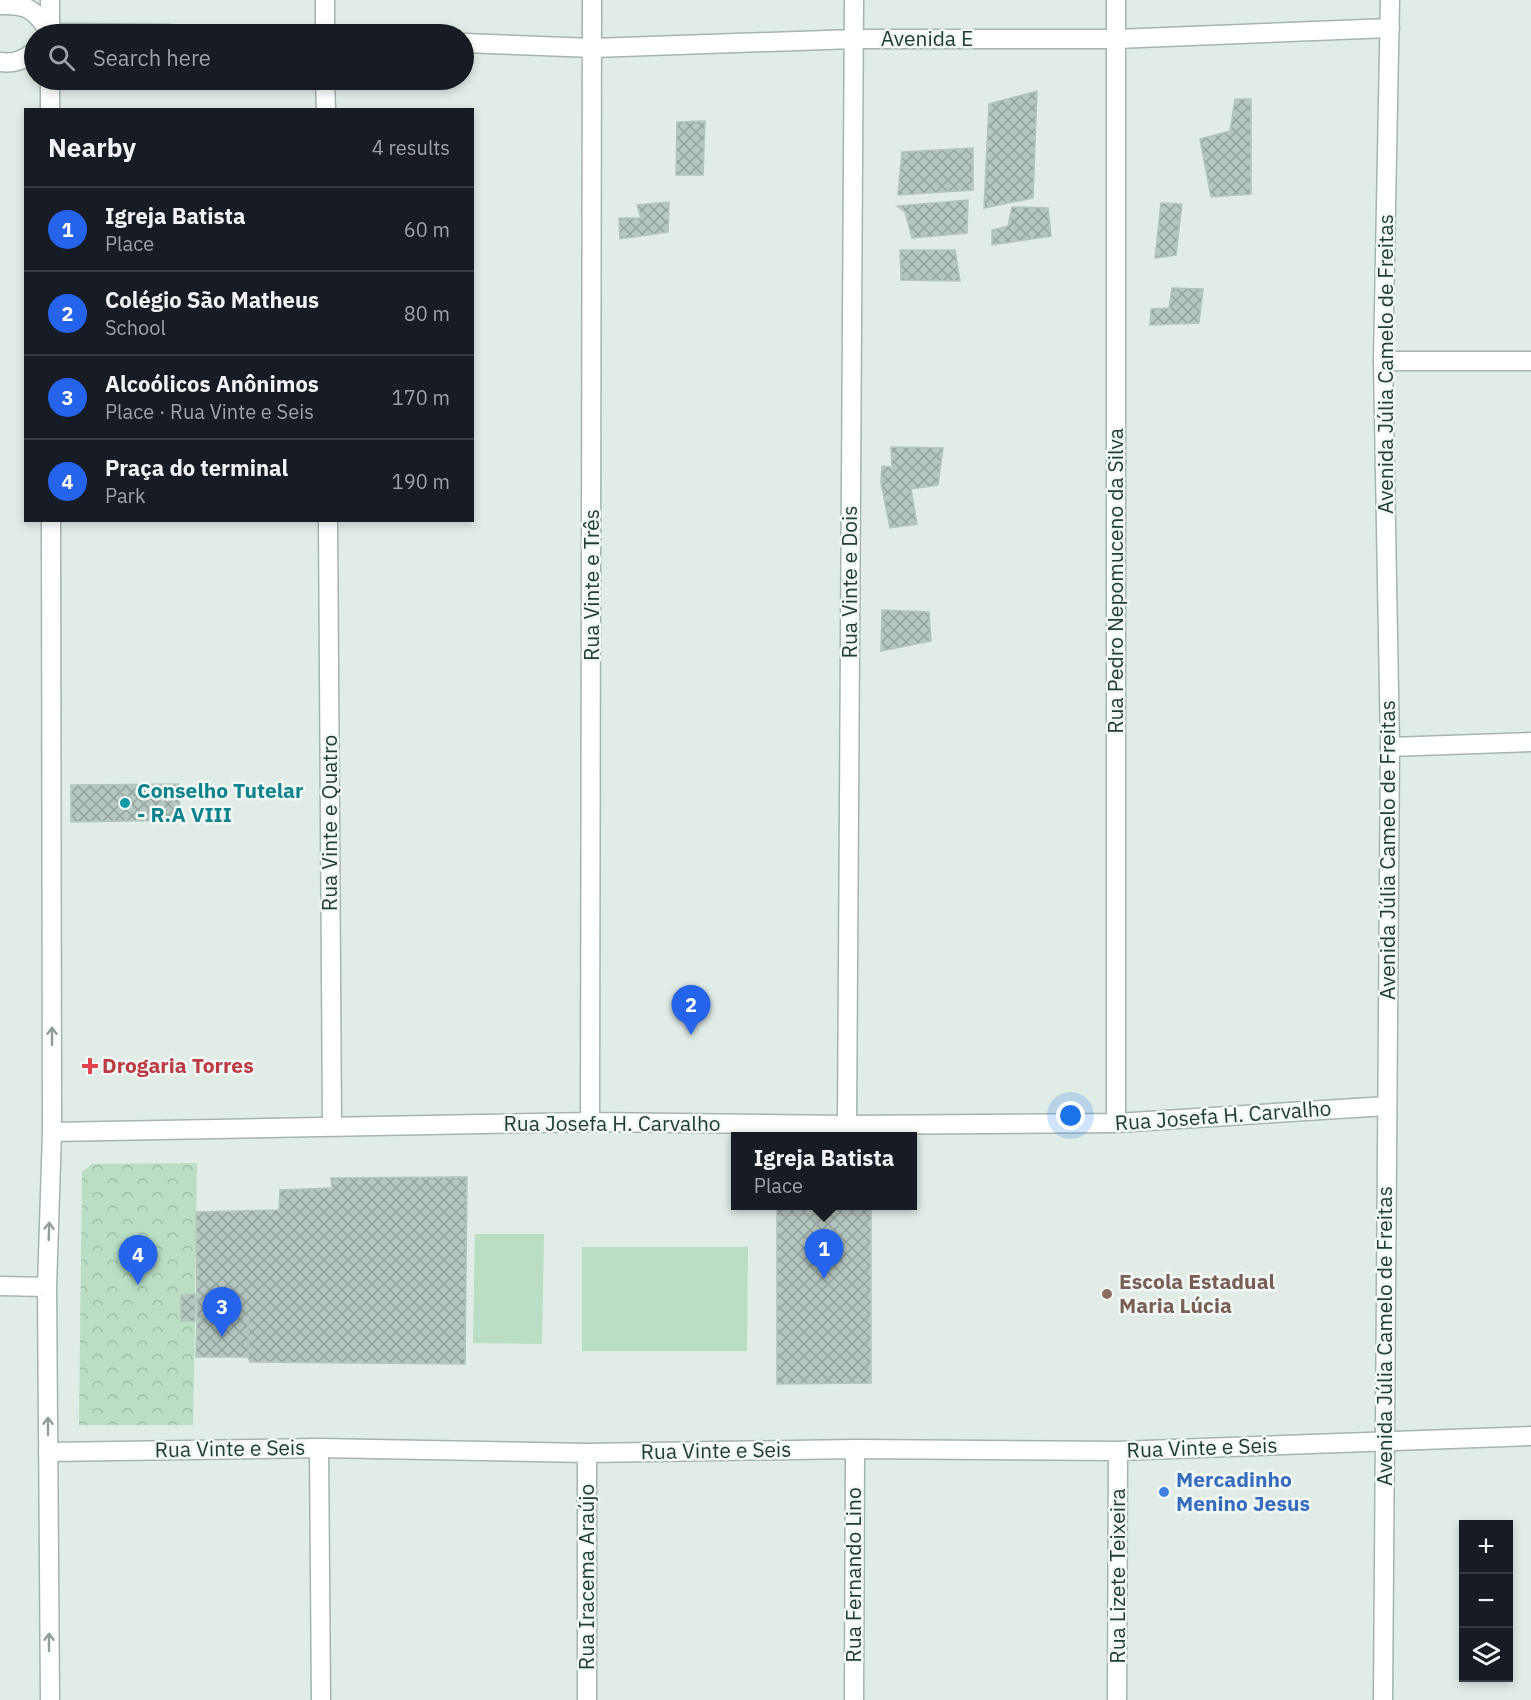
<!DOCTYPE html>
<html lang="en">
<head>
<meta charset="utf-8">
<style>
	body { margin:0; font-family:"IBM Plex Sans",sans-serif; background:#20242c; color:#f1f3f6 }
	.controls { position:absolute; right:18px; bottom:18px; display:grid; overflow:hidden; border-radius:0px; box-shadow:0 3px 9px #0003 }
	.controls button { width:54px; height:54px; display:grid; place-items:center; padding:0; border:0; border-bottom:2px solid #363941; background:#171b24; color:#f1f3f6; font:30px sans-serif }
	.you { position:absolute; left:1071px; top:1116px; width:21px; height:21px; margin:-15px; border:4px solid #fff; border-radius:50%; background:#1a73e8; box-shadow:0 0 0 9px #1a73e833 }
	.badge { display:grid; place-items:center; width:39px; height:39px; border-radius:50%; background:#2563eb; color:#fff; font-size:20px; font-weight:700 }
	.pin { position:absolute; translate:-50% -50px; filter:drop-shadow(0 2px 3px #0008) }
	.pin::after { content:''; position:absolute; top:32px; width:21px; height:18px; background:inherit; clip-path:polygon(0 0,100% 0,50% 100%) }
	.popup { position:absolute; left:731px; top:1132px; width:186px; height:78px; box-sizing:border-box; display:grid; place-content:center; border-radius:0px; background:#171b24; filter:drop-shadow(0 2px 4px #0005); font-size:20px; white-space:nowrap; color:#9ea1a6 }
	.popup b { font-size:22px; color:#f1f3f6 }
	.popup::after { content:''; position:absolute; left:50%; top:100%; margin-left:-12px; border:12px solid transparent; border-top-color:#171b24 }
	.list { margin:0; padding:0; list-style:none }
	h2 { display:flex; justify-content:space-between; align-items:center; height:78px; margin:0; padding:0 24px; font-size:26px }
	h2 small { font-size:20px; font-weight:400; color:#9ea1a6 }
	.list li { display:grid; grid-template-columns:39px 1fr auto; gap:18px; align-items:center; box-sizing:border-box; height:84px; padding:0 24px; border-top:2px solid #363941 }
	.list b { display:block; font-size:22px; white-space:nowrap }
	.list p { margin:0; font-size:20px; white-space:nowrap; color:#9ea1a6 }
	.list em { font-size:20px; font-style:normal; color:#9ea1a6 }
	.icon { flex:none; width:33px; height:33px; fill:none; stroke:currentColor; stroke-width:2; stroke-linecap:round; stroke-linejoin:round }
	.map { position:relative; flex:none; width:1531px; height:1700px; overflow:hidden }
	.search { position:absolute; background:#171b24; box-shadow:0 3px 9px #0003; left:24px; top:24px; width:450px; height:66px; display:flex; align-items:center; gap:15px; box-sizing:border-box; padding:0 21px; border-radius:33px; color:#9ea1a6; font-size:22px }
	.panel { position:absolute; background:#171b24; box-shadow:0 3px 9px #0003; left:24px; top:108px; width:450px; height:414px; border-radius:0px }
	.map>svg:first-child { display:block }
</style>
</head>
<body>
<div class="map">
<svg width="1531" height="1700" viewBox="0 0 1531 1700">
	<defs>
		<pattern id="forest-crowns" width="20" height="18" patternUnits="userSpaceOnUse" patternTransform="scale(1.5)"><rect width="20" height="18" fill="#b9dec3"/><path d="M2 6a3 3 0 1 1 6 0M12 15a3 3 0 1 1 6 0" fill="none" stroke="#9fc0a8"/></pattern>
		<pattern id="building-cross-hatch" width="8" height="8" patternUnits="userSpaceOnUse" patternTransform="scale(1.5)"><rect width="8" height="8" fill="#b6c7c0"/><path d="M0 0l8 8M0 8l8-8" fill="none" stroke="#94a39d"/></pattern>
	</defs>
	<rect width="100%" height="100%" fill="#e1ece7"/>
	<path fill="url(#forest-crowns)" d="M197,1163L195,1294L181,1295V1321H195L193,1425H79L82,1172L92,1164Z"/>
	<path fill="#b9dec3" d="M475,1234H544L542,1344L473,1343Z
		M582,1247H748L747,1351H582Z"/>
	<path fill="url(#building-cross-hatch)" stroke="#b3c6be" stroke-width="1.5" d="M1037,91L1033,198L984,208L989,104Z
		M1235,99H1251V194L1211,197L1200,139L1230,131Z
		M705,121L703,175H676L677,122Z
		M973,148V190L898,195L902,152Z
		M968,200L967,233L912,238L905,212L897,206Z
		M669,202L668,232L620,239L619,218H641L637,205Z
		M1161,203L1182,204L1176,255L1155,258Z
		M1012,207L1048,208L1051,236L992,245V230L1008,226Z
		M900,250H955L960,281L901,280Z
		M1172,288L1203,289L1199,323L1150,325L1151,309L1169,308Z
		M891,447L943,448L938,485L911,489L917,524L890,528L881,483L882,466L892,467Z
		M882,610L929,612L931,641L881,651Z
		M179,784L180,820L71,822V785Z
		M467,1177L465,1364L250,1362L248,1357V1316L197,1318L196,1212L279,1210L280,1190L332,1188L331,1178Z
		M777,1206H871V1383L777,1384Z
		M195,1294V1321H181V1295Z
		M248,1316V1357H196L197,1318Z"/>
	<g fill="none" stroke-linecap="round" stroke-linejoin="round">
		<g stroke="#a4b4ae" stroke-width="21">
			<path id="minor" d="M325,0V34
				M1116,0V1123
				M0,5C27,4 35,9 50,33
				M50,33L170,34
				M464,43L593,48L854,39H1116L1390,28
				M0,62C14,64 23,60 34,52
				M325,80L326,110
				M1383,361H1531
				M328,520L332,1126
				M1390,747L1531,742
				M590,1122L592,0
				M847,1125L854,0
				M52,1132L590,1122L847,1125L1116,1123L1387,1106
				M319,1448L321,1700
				M48,1452L319,1448L587,1453L855,1449L1118,1451L1531,1436
				M587,1453V1700
				M854,1700L855,1449
				M1117,1700L1118,1451"/>
		</g>
		<g stroke="#a4b4ae" stroke-width="21">
			<path id="tertiary" d="M50,34V0
				M50,80V110
				M0,1286L47,1287
				M50,1700L47,1287L52,1132L51,520
				M1383,1700L1390,747L1383,361L1390,0"/>
		</g>
		<use href="#minor" stroke="#fff" stroke-width="18"/>
		<use href="#tertiary" stroke="#fff" stroke-width="18"/>
	</g>
	<defs><path id="oneway-shaft" d="M-6 0H5M1.5-3L5.5 0L1.5 3" fill="none" stroke-width="1.6" stroke-linecap="round" stroke-linejoin="round" transform="scale(1.5)"/></defs>
	<g stroke="#909e9a">
		<use href="#oneway-shaft" transform="translate(52 1036) rotate(-90)"/>
		<use href="#oneway-shaft" transform="translate(49 1231) rotate(-88)"/>
		<use href="#oneway-shaft" transform="translate(48 1426) rotate(-90)"/>
		<use href="#oneway-shaft" transform="translate(49 1642) rotate(-90)"/>
	</g>
	<circle fill="#0f9aa8" stroke="#f2f9f5" stroke-width="2" cx="125" cy="803" r="6"/>
	<path fill="#e0444e" stroke="#f2f9f5" stroke-width="2" d="M87 1057h6v6h6v6h-6v6h-6v-6h-6v-6h6z"/>
	<circle fill="#8d6e63" stroke="#f2f9f5" stroke-width="2" cx="1107" cy="1294" r="6"/>
	<circle fill="#3f7fe0" stroke="#f2f9f5" stroke-width="2" cx="1164" cy="1492" r="6"/>
	<g text-anchor="middle" stroke-width="5" stroke-linejoin="round" paint-order="stroke">
		<g font-size="21" fill="#213e35" stroke="#f2f9f5">
			<text x="927" y="46">Avenida E</text>
			<text transform="translate(1386 364) rotate(-90)" y="7">Avenida Júlia Camelo de Freitas</text>
			<text transform="translate(1116 581) rotate(-90)" y="7">Rua Pedro Nepomuceno da Silva</text>
			<text transform="translate(850 582) rotate(-90)" y="7">Rua Vinte e Dois</text>
			<text transform="translate(592 585) rotate(-90)" y="7">Rua Vinte e Três</text>
			<text transform="translate(330 823) rotate(-90)" y="7">Rua Vinte e Quatro</text>
			<text transform="translate(1388 850) rotate(-90)" y="7">Avenida Júlia Camelo de Freitas</text>
			<text transform="translate(1223 1116) rotate(-4)" y="7">Rua Josefa H. Carvalho</text>
			<text x="612" y="1131">Rua Josefa H. Carvalho</text>
			<text transform="translate(1385 1336) rotate(-90)" y="7">Avenida Júlia Camelo de Freitas</text>
			<text transform="translate(1202 1448) rotate(-2)" y="7">Rua Vinte e Seis</text>
			<text transform="translate(230 1449) rotate(-1)" y="7">Rua Vinte e Seis</text>
			<text transform="translate(716 1451) rotate(-1)" y="7">Rua Vinte e Seis</text>
			<text transform="translate(854 1575) rotate(-90)" y="7">Rua Fernando Lino</text>
			<text transform="translate(1118 1576) rotate(-90)" y="7">Rua Lizete Teixeira</text>
			<text transform="translate(587 1577) rotate(-90)" y="7">Rua Iracema Araújo</text>
		</g>
		<g font-size="21" font-weight="bold" fill="#0d838f" stroke="#f2f9f5" text-anchor="start">
			<text x="137" y="798">Conselho Tutelar<tspan x="137" dy="24">- R.A VIII</tspan></text>
		</g>
		<g font-size="21" font-weight="bold" fill="#be3a42" stroke="#f2f9f5" text-anchor="start">
			<text x="102" y="1073">Drogaria Torres</text>
		</g>
		<g font-size="21" font-weight="bold" fill="#785e54" stroke="#f2f9f5" text-anchor="start">
			<text x="1119" y="1289">Escola Estadual<tspan x="1119" dy="24">Maria Lúcia</tspan></text>
		</g>
		<g font-size="21" font-weight="bold" fill="#366cbe" stroke="#f2f9f5" text-anchor="start">
			<text x="1176" y="1487">Mercadinho<tspan x="1176" dy="24">Menino Jesus</tspan></text>
		</g>
	</g>
</svg>
<div class="controls">
<button>+</button>
<button>−</button>
<button><svg class="icon" aria-label="layers" viewBox="0 0 24 24"><path d="M12 4l9 5-9 5-9-5zM3 14l9 5 9-5"/></svg></button>
</div>
<div class="you"></div>
<div class="pin badge" style="left:824px;top:1279px">1</div>
<div class="popup"><b>Igreja Batista</b>Place</div>
<div class="pin badge" style="left:691px;top:1035px">2</div>
<div class="pin badge" style="left:222px;top:1337px">3</div>
<div class="pin badge" style="left:138px;top:1285px">4</div>
<div class="search"><svg class="icon" aria-label="search" viewBox="0 0 24 24"><circle cx="10" cy="10" r="6"/><path d="M15 15l6 6"/></svg>Search here</div>
<section class="panel">
<h2>Nearby<small>4 results</small></h2>
<ul class="list">
<li><span class="badge">1</span><div><b>Igreja Batista</b><p>Place</p></div><em>60 m</em></li>
<li><span class="badge">2</span><div><b>Colégio São Matheus</b><p>School</p></div><em>80 m</em></li>
<li><span class="badge">3</span><div><b>Alcoólicos Anônimos</b><p>Place · Rua Vinte e Seis</p></div><em>170 m</em></li>
<li><span class="badge">4</span><div><b>Praça do terminal</b><p>Park</p></div><em>190 m</em></li>
</ul>
</section>
</div>
</body>
</html>
